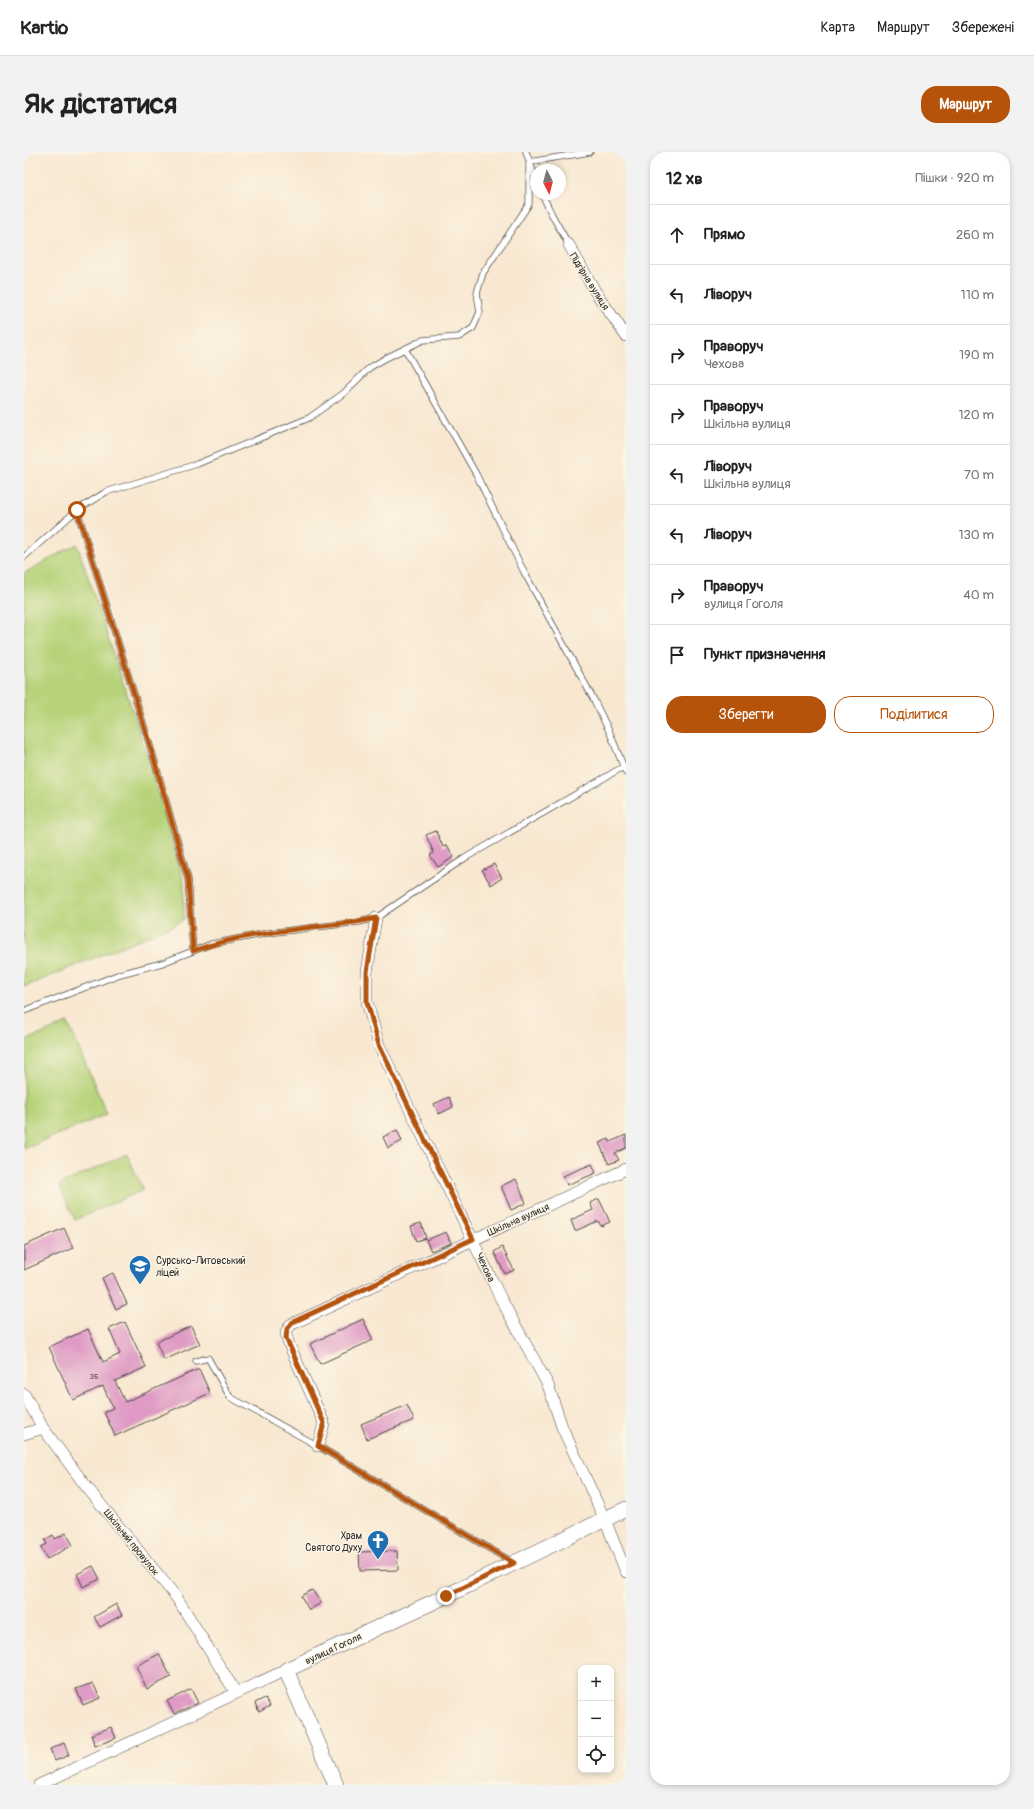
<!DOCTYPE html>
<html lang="uk">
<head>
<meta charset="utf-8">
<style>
	body { margin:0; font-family:Pangolin,sans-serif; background:#f2f2f2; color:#222 }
	.controls { position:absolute; right:12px; bottom:12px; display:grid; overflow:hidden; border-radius:8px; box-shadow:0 2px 6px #0003 }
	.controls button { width:36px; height:36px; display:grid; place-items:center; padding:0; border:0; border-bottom:1px solid #e0e0e0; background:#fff; color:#222; font:20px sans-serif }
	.compass { position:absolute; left:506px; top:12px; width:36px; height:36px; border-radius:50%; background:#fff; box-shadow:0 2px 6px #0003; rotate:174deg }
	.stop { position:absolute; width:12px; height:12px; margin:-9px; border:3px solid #b45309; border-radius:50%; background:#fff }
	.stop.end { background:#b45309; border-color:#fff; box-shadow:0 1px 4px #0008 }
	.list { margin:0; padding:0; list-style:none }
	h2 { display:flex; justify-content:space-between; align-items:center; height:52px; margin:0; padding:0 16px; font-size:17px }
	h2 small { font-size:13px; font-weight:400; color:#767676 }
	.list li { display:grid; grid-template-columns:26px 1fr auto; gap:12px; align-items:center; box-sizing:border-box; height:60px; padding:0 16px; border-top:1px solid #e0e0e0 }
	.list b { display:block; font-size:15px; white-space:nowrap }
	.list p { margin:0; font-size:13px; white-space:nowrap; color:#767676 }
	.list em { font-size:13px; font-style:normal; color:#767676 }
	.actions { display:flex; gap:8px; padding:12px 16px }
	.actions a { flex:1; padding:9px 0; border:1px solid #b45309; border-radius:16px; text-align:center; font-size:14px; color:#b45309 }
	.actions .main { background:#b45309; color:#fff }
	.icon { flex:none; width:22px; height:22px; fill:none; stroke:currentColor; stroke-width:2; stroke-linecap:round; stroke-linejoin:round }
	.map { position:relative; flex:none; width:602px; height:1633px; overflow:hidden; border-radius:16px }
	header { display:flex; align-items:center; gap:24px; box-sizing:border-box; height:56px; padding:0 20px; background:#fff; border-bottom:1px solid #e0e0e0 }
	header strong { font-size:19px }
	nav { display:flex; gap:22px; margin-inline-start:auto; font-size:14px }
	.intro { display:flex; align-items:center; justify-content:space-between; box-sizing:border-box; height:96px; padding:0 24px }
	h1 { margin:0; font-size:28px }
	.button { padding:10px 18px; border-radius:16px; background:#b45309; color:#fff; font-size:14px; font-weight:700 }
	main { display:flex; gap:24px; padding:0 24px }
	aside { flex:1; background:#fff; border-radius:16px; box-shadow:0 2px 6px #0003 }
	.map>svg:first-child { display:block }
</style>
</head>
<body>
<header>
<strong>Kartio</strong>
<nav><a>Карта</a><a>Маршрут</a><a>Збережені</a></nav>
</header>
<div class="intro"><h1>Як дістатися</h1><a class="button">Маршрут</a></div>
<main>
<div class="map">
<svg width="602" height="1633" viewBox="0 0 602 1633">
	<rect width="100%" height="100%" fill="#fcf5e5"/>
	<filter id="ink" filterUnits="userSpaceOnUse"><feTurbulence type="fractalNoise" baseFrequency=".025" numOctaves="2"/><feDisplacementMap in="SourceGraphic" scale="8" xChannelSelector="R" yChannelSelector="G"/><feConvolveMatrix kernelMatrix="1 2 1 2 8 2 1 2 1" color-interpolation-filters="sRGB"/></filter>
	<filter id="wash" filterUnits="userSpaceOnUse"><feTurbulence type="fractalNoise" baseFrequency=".012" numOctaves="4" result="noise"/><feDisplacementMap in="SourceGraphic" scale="16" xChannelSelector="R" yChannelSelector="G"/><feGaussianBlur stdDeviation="0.9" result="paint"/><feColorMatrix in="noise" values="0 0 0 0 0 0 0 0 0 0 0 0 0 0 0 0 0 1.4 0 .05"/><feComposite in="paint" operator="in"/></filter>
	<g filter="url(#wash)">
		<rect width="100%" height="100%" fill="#f8e8d1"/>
		<path fill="#b6d379" stroke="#707f52" d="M53,392L125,609L160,730V767L150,773L0,835V421Z
			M44,871L83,962L0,997V889Z
			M103,1002L119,1038L51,1068L35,1033Z"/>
		<g id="blocks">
			<path fill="#df9bc5" d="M412,679L419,695L423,693L430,705L414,715L406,703L410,701L402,683Z
				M470,712L478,726L467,733L458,718Z
				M425,945L429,955L415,962L410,952Z
				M373,978L378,989L364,996L359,985Z
				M602,983V996L591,1001L595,1008L585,1012L575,991L585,987L586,990Z
				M568,1012L572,1021L543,1033L539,1024Z
				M492,1027L502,1051L487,1058L477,1034Z
				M575,1047L586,1070L577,1074L574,1069L551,1079L547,1068L569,1058L566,1051Z
				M397,1071L402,1086L392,1089L387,1074Z
				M40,1076L49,1096L0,1118V1094Z
				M422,1080L427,1091L407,1099L402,1088Z
				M478,1095L490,1118L481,1122L470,1100Z
				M89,1121L103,1152L92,1157L78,1126Z
				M339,1167L349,1188L296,1212L286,1192Z
				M101,1170L122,1215L91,1229L101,1250L175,1217L186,1241L91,1284L80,1260L89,1256L79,1234L49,1248L25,1195L64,1177L79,1210L96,1202L85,1177Z
				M167,1174L176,1192L140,1208L132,1190Z
				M383,1253L390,1268L343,1287L337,1272Z
				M42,1381L49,1393L23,1407L17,1395L23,1392L21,1388L29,1383L31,1387Z
				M373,1399L374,1418L336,1419L335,1400Z
				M69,1414L76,1427L59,1435L53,1422Z
				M288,1438L297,1451L285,1458L277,1444Z
				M92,1452L98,1463L76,1475L70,1465Z
				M135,1502L147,1525L123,1537L112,1514Z
				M69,1531L76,1546L59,1553L52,1537Z
				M167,1537L174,1551L150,1562L143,1549Z
				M241,1546L246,1554L235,1560L231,1551Z
				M87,1575L92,1586L71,1594L67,1583Z
				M40,1591L45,1603L31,1609L26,1597Z"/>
		</g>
	</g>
	<g filter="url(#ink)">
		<use href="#blocks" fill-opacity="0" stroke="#4a4744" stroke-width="1"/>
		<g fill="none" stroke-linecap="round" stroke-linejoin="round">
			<g stroke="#4a4744" stroke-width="7">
				<path id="lane" d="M502,0L512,27
					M518,42L528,63L545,93
					M381,197L452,322L500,420L570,548L586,581L602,621
					M53,358L128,600L164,727L169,799
					M0,405L53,358L82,340L173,312L285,266L320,241L345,216L362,206L399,188L435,185L449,176L456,160L453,141L459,121L505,52V10L566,0
					M0,859L96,822L138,811L187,792L244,781L335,770L352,766L441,706L599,615
					M172,1209L184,1206L206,1245L294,1294L488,1410"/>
			</g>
			<g stroke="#4a4744" stroke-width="12">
				<path id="street" d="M545,93L571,139L602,184
					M352,766L343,820V850L355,893L477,1147L524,1233L538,1275L581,1368L602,1420
					M0,1242L19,1276L61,1333L153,1446L212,1541
					M0,1282L19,1276
					M294,1294L300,1271L264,1190L262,1181L266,1173L602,1017
					M15,1633L262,1518"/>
			</g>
			<g stroke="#4a4744" stroke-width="16">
				<path id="secondary" d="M312,1633L262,1518L422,1444L602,1357"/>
			</g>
			<use href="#lane" stroke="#fff" stroke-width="5.5"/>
			<use href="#street" stroke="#fff" stroke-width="11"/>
			<use href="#secondary" stroke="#fff" stroke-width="15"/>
		</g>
	</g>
	<g fill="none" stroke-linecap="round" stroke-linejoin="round" filter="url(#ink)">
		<path stroke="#b45309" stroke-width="5" d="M53,358L128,600L164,727L169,799C207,785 249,780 289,775C310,773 331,771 352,766L343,820V850L355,893L449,1087L269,1170L263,1177L262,1186L300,1271L294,1294L490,1411L422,1444"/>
	</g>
	<defs>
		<g id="school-pin" transform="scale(1.15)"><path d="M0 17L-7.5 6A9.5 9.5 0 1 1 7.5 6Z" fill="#1f6fb2" stroke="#fcf5e5"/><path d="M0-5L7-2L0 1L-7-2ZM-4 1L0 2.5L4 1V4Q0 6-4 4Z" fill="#fff"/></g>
		<g id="church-pin" transform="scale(1.15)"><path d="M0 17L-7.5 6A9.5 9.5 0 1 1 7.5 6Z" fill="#1f6fb2" stroke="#fcf5e5"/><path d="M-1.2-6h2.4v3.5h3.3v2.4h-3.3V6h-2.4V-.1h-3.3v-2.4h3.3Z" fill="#fff"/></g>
	</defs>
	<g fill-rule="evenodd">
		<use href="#school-pin" x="116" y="1114"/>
		<use href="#church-pin" x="354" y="1389"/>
	</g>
	<g text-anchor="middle" stroke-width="3" stroke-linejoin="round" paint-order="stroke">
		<g font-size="8" fill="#584752">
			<text x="70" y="1227">35</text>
		</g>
		<g font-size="10" fill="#2b2b2b" stroke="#fcf5e5">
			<text transform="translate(566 129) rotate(58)" y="4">Підгірна вулиця</text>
			<text transform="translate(494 1067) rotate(-24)" y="4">Шкільна вулиця</text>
			<text transform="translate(462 1115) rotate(65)" y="4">Чехова</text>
			<text transform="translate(108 1390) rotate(51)" y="4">Шкільний провулок</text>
			<text transform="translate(309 1496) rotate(-25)" y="4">вулиця Гоголя</text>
		</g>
		<g font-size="10" fill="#2b2b2b" stroke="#fcf5e5" text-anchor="start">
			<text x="132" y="1112">Сурсько-Литовський<tspan x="132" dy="12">ліцей</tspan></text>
			<text x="338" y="1387" text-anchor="end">Храм<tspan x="338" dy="12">Святого Духу</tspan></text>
		</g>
	</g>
</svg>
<div class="controls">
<button>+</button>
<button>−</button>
<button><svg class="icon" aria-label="locate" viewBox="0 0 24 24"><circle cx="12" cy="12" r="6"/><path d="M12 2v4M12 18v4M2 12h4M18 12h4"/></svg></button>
</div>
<svg class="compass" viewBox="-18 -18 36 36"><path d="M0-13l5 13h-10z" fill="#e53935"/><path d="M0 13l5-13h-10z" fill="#767676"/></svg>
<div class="stop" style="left:53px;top:358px"></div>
<div class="stop end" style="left:422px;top:1444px"></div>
</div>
<aside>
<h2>12 хв<small>Пішки · 920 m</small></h2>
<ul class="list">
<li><svg class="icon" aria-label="ahead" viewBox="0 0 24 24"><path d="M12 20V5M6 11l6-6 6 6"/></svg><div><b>Прямо</b></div><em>260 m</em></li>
<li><svg class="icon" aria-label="left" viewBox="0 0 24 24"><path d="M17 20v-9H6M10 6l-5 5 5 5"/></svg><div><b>Ліворуч</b></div><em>110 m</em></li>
<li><svg class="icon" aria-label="right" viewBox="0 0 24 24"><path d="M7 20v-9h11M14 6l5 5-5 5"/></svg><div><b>Праворуч</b><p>Чехова</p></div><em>190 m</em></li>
<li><svg class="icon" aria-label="right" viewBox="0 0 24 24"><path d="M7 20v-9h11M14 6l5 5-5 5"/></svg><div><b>Праворуч</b><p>Шкільна вулиця</p></div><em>120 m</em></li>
<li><svg class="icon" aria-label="left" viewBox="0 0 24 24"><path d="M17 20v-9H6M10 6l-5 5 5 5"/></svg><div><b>Ліворуч</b><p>Шкільна вулиця</p></div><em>70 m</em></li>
<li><svg class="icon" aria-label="left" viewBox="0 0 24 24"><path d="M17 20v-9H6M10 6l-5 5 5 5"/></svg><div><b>Ліворуч</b></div><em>130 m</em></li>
<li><svg class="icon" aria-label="right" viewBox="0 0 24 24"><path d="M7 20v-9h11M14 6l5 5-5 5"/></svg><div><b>Праворуч</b><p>вулиця Гоголя</p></div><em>40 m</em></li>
<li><svg class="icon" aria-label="arrive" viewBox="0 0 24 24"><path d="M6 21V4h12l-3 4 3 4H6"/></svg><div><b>Пункт призначення</b></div></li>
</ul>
<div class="actions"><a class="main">Зберегти</a><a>Поділитися</a></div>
</aside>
</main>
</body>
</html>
